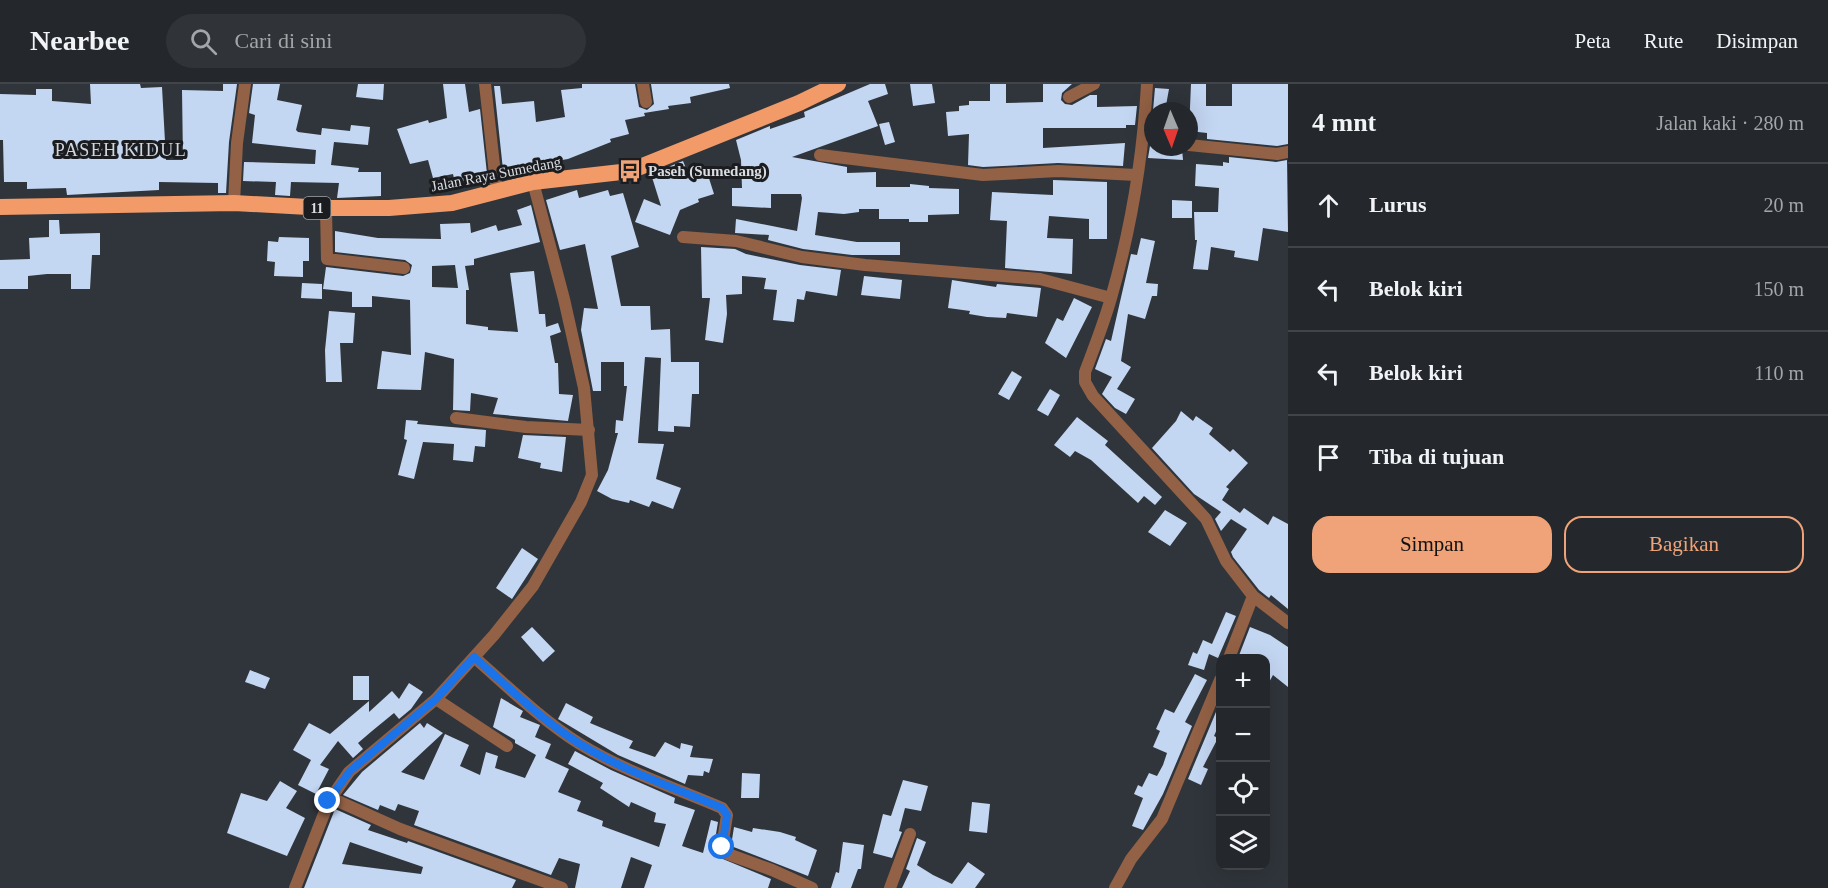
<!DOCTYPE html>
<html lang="id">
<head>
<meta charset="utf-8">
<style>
	body { margin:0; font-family:"Times New Roman",serif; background:#303438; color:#f1f3f6 }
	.controls { position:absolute; right:18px; bottom:18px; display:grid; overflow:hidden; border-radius:12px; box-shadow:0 6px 24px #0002 }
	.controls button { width:54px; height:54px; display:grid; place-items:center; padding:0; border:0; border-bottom:2px solid #414448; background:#24282c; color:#f1f3f6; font:30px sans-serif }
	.compass { position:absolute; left:1144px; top:18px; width:54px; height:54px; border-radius:50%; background:#24282c; box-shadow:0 6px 24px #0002; rotate:178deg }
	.stop { position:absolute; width:18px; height:18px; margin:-14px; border:4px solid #1a73e8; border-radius:50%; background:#fff }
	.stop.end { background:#1a73e8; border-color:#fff; box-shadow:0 2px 6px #0008 }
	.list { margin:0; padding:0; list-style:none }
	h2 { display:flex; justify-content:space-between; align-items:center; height:78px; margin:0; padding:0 24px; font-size:26px }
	h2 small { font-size:20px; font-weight:400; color:#a3a6a9 }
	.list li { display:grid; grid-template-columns:39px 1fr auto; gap:18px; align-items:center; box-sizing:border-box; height:84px; padding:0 24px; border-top:2px solid #414448 }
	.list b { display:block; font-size:22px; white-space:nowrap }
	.list em { font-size:20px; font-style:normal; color:#a3a6a9 }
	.actions { display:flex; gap:12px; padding:18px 24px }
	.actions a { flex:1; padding:14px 0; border:2px solid #f0a378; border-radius:18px; text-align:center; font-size:21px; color:#f0a378 }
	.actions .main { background:#f0a378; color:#111 }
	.icon { flex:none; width:33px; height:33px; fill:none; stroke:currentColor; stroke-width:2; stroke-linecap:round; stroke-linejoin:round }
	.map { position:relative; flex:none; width:1288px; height:804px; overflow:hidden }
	header { display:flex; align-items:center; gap:36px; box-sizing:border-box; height:84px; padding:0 30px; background:#24282c; border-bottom:2px solid #414448 }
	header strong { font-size:28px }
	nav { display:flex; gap:33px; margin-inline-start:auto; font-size:21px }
	.search { width:420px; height:54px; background:#303438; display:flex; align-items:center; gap:15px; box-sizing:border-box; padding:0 21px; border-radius:33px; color:#a3a6a9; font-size:22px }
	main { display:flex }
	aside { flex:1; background:#24282c }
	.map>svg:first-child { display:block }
</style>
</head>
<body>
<header>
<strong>Nearbee</strong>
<div class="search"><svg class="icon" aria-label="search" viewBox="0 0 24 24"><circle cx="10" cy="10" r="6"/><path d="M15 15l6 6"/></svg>Cari di sini</div>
<nav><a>Peta</a><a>Rute</a><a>Disimpan</a></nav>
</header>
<main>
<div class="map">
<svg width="1288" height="804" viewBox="0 0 1288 804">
	<rect width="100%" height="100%" fill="#30353b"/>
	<path fill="#c3d6f2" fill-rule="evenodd" d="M90,0H140L141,4L162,3L166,76H183L182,6L223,7V0H237L229,58L226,109H218V99L159,98V106L67,111L66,104L27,105V98H4L3,56H0V10L36,11V5H52V17L91,20Z
		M253,0H280L277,16L302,21L296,46L298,48L321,51L322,44L350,47L351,41L370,43L368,61L334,58L331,81L359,84L358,88H381V112L337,114L339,99L291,98L290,112L275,111L276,98L243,97L244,78L315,80L316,66L252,59L255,31L249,29Z
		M358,0H384L383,16L356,13Z
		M443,0H465L469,28L480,25L488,99L472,102L470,95L455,99L453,90L433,94L428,76L410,80L397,45L428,36L429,39L447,34Z
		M582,0H635L639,23L647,26L654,20L651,0H729L730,4L690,13L691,19L668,22L669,25L644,29L645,32L625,36L629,50L610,55L611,58L568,75L525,82L526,89L504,95L494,2H500L502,20L534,17L536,38L565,33L561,6L582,4Z
		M870,0H885L888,10L868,17L878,42L792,73L847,83V89L876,88V103H910V100L929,102V104L959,105V130L928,131V138H909V135H879V125H859V128L844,130L818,128L815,151L857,158H900V171H852L803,165L768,156L769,151L735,149L736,135L797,147L802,114L801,110H771V124L732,122V104H742L741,76L736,56L770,42V45L805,33L804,28Z
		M910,0H932L935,19L913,22Z
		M990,0H1006V19L1043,18V0H1072L1062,9L1061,16L1065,20L1072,21L1090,11H1097V23L1137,22L1135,41H1126V44H1043V64L1125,59L1123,82L1058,79L983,83L968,81L969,50L948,52L946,28L959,27V22L969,21V17H990Z
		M1191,0H1206V22H1232V0H1288V60L1277,62L1207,55V49L1189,47Z
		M1155,4L1169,5L1165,27H1153Z
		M889,38L895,58L885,61L879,40Z
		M1150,62L1182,65L1183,76L1148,74Z
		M1229,73L1276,78L1287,76L1288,148L1263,144L1258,177L1234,173L1235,167L1211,163L1208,186L1193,185L1197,156H1195L1194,128H1218L1219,104L1195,102L1196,80L1223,82V78L1229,79Z
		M683,77L690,94L707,88L714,110L698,115L699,118L680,126L670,151L635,138L644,115L661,122L651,90Z
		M1053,96L1107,98V155H1089V135L1049,132L1047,154L1073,155L1072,190L1005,184L1007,137L990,136L992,108L1053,111Z
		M577,106L579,114L608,106L610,112L623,109L639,163L611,172L621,222H650L651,246L670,245L671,278H699V310H692L690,343L674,342V348L658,347L661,274L645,273L638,359L664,360L656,395L681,404L673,425L652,417L649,423L630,416L629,419L612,415L597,407L608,386L618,349H615L616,336L623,337L627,302H624V278H601V307H593L581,246L584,224L598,225L585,160L560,166L546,116Z
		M1172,116L1192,117V134H1172Z
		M531,121L540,158L474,175V181L465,182L469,206H466V240L488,243V246L518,248L510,189L534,187L539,230H545L546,243L558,239L561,248L550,252L555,279H558L559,310L573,311L568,337L493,330L498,314L471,309L470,327L453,326L454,275L425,268L421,306L377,305L382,267L411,271L410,216L372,212V223H352V208L323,205L326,183L403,192L410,189L412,181L405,176L335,168V147L378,154L441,155L440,140L470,139L471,149L496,141L498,147L522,141L517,126ZM455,181L458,204L432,203V182Z
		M49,136H59L60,150L100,149V171H92L90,205H71V190H47L28,192V205H0V176L30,175L29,154L49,153Z
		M279,153L309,154V177H303V193L274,192L275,178L267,177L268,157L278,158Z
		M1141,154L1155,157L1146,199L1158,200L1157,212H1152L1145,235L1128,230L1121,277L1131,283L1117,305L1135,315L1126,330L1115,324L1102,310L1112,293L1095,285L1106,255L1111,257L1131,170L1137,171Z
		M701,163L735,165L746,170L800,181L841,186L837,212L806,207L804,216L797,215L794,238L773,236L777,206L764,205L766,194L742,192V210L726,211L727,230L723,259L705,256L710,214H702Z
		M864,192L902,196L900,215L861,211Z
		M952,196L996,203L997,200L1041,204L1037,233L1007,229L1006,234L987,233L969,230L970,227L948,224Z
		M302,199L322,200V215L301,214Z
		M1074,214L1092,223L1066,274L1045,259L1057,234L1063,237Z
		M329,227L355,229L353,259H340L342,298H326L325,266Z
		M1012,287L1022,293L1009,316L998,310Z
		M1050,305L1060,311L1048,332L1037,326Z
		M1181,327L1193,337L1196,332L1213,344L1209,350L1230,368L1233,365L1248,379L1226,403L1229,405L1222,416L1240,429L1244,424L1268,441L1273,432L1288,440V525L1271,511L1269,514L1259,506L1233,473L1231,468L1247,445L1231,435L1221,447L1215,435L1221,428L1194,410L1152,364L1176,337Z
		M1077,333L1108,357L1105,361L1162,413L1155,421L1144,412L1138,419L1091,376L1075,367L1070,373L1054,361Z
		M406,336L418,337L417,340L486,346L485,363L475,362L473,378L453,376L454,360L423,358L414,395L398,391L407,356L404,355Z
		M523,351L566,353L562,388L540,384L541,379L518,374Z
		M1165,426L1187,439L1170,462L1148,448Z
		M522,464L538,475L512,515L496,504Z
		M1226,528L1236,532L1218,574L1209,570L1204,586L1188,581L1193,568L1197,570L1203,556L1212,560Z
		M532,543L555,567L543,578L521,553Z
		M1250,543L1270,551L1288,563V603L1273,591L1266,604V574H1238Z
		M250,586L270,594L265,605L245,598Z
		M1195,590L1207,596L1185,638L1192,642L1163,710L1143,746L1132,742L1143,714L1134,710L1138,701L1142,703L1149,689L1157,692L1163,681L1167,669L1153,663L1160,647L1156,645L1165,625L1174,629Z
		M353,592H369V616H353Z
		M409,599L423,608L411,625L399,635L394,629L372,647L358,659L363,665L353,674L338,657L320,681L329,685L316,710L298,701L311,676L293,666L309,639L330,650L369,617V628L392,607L399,615Z
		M501,614L523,627L520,633L540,641L535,653L551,660L545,674L569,685L558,708L581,717L577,727L603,737L602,742L659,763L666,740L654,738L656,729L631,718L629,723L600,704L603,699L568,680L575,667L611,686L675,714L674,719L695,726L682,762L703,769L711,736L718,738L714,762L718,773L771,795L768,804H644L652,781L631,773L621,804H575L580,780L559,774L551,791L414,741L419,727L398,720L395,727L380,721L378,726L343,711L362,688L420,639L424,644L427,639L443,649L401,688L424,696L445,650L469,661L460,682L480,691L486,668L498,672L495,684L525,694L536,671L515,659V656L493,643Z
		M1221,616V636L1214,652L1218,654L1203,683L1208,685L1201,701L1188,695Z
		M566,619L593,633L590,639L633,657L629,664L655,673L665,658L680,665L681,659L693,662L690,673L713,675L709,689L704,687L703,692L688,691L685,700L618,671L558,635Z
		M742,689L760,690L759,714H741Z
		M903,696L928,702L921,727L905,724L899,747L902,748L892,774L873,769L883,730L891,732Z
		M280,697L297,707L286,724L305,734L287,772L227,749L241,709L267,717Z
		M972,718L990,720L987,749L969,747Z
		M335,725L371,741L368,746L407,759L408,757L516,796L512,804H304ZM350,758L423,783L421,790L342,780Z
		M734,743L752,748L753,744L780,748L796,753L795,756L817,766L808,792L731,762Z
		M917,754L926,758L917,781L933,791L952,800L968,778L985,790L975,804H902L910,787L906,785Z
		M843,758L864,761L861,785H858L851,804H831L836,788L839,789Z"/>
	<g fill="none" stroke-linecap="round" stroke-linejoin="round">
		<path stroke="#936145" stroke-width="12" d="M485,0L497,108
			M643,0L646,18
			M1147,0C1143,71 1131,145 1111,214C1104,239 1094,264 1085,288V298L1093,312L1206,435L1226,477L1253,512L1288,539
			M1069,13L1094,0
			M1189,61L1277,70L1288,68
			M820,71L983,91L1058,87L1136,91
			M234,119L237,59L245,0
			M326,124L327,175L404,184
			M683,153L736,157L802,173L865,181L1040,195L1111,214
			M456,334L526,343L589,346
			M474,573C508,603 542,636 580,660C624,687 675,704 722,724L727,731L722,763L725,769L772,786L812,804
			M1229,574L1253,512
			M436,615L507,662
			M331,714L400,745L562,804
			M295,804L329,717L349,688L436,615L494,551L533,502L581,418L592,391L584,304L564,215L533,98
			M890,804L910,750
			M1115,804L1131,775L1162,735L1220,596"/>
		<path stroke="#f29a68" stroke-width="16" d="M0,123L234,119L326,124H389L452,119L533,98L630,87L799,19L838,0"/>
	</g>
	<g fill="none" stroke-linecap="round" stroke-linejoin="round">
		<path stroke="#1a73e8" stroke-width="8" d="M328,717L350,687L436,615L474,573C508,603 542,636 580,660C624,687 675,704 722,724L727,731L722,763"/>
	</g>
	<defs>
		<g id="bus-bare" transform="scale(1.8)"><path d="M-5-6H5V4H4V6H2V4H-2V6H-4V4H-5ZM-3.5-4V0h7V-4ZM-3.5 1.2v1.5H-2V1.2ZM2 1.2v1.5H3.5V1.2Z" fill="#f0a378" stroke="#1a1c1f" stroke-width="2.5" paint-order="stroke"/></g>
	</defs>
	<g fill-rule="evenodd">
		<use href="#bus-bare" x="630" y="87"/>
	</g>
	<g text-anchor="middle" stroke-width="6" stroke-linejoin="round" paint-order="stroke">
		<rect fill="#1a1c1f" stroke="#a0a3a7" stroke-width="1.5" x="303.5" y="113" width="27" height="22" rx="4.5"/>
		<g font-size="14" font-weight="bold" fill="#dadde1">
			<text x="317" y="129">11</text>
		</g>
		<g font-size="15" font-weight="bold" fill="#dadde1" stroke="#1a1c1f" text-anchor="start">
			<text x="648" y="92">Paseh (Sumedang)</text>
		</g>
		<g font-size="15" fill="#dadde1" stroke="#1a1c1f">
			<text transform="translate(496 90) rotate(-11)" y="5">Jalan Raya Sumedang</text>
		</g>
		<g font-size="18" letter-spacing="1.5" fill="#d0d5de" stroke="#1a1c1f">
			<text x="121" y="72">PASEH KIDUL</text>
		</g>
	</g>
</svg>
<div class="controls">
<button>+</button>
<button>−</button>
<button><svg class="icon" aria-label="locate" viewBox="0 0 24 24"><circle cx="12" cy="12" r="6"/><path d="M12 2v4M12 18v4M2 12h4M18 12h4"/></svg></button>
<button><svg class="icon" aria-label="layers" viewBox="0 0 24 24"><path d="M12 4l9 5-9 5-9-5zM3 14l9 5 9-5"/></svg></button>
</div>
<svg class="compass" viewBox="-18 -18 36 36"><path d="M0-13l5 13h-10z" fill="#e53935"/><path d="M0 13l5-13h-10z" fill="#a3a6a9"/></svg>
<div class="stop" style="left:722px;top:763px"></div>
<div class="stop end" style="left:328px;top:717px"></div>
</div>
<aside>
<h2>4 mnt<small>Jalan kaki · 280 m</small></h2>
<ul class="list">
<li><svg class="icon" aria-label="ahead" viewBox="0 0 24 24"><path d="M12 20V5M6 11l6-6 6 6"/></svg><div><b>Lurus</b></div><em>20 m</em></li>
<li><svg class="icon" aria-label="left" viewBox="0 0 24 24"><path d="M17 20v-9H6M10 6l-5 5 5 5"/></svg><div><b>Belok kiri</b></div><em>150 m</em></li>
<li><svg class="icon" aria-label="left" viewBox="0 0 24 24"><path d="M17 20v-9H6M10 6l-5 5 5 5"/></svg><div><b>Belok kiri</b></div><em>110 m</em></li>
<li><svg class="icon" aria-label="arrive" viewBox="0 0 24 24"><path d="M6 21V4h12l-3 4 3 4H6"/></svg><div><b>Tiba di tujuan</b></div></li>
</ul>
<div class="actions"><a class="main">Simpan</a><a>Bagikan</a></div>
</aside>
</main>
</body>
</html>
